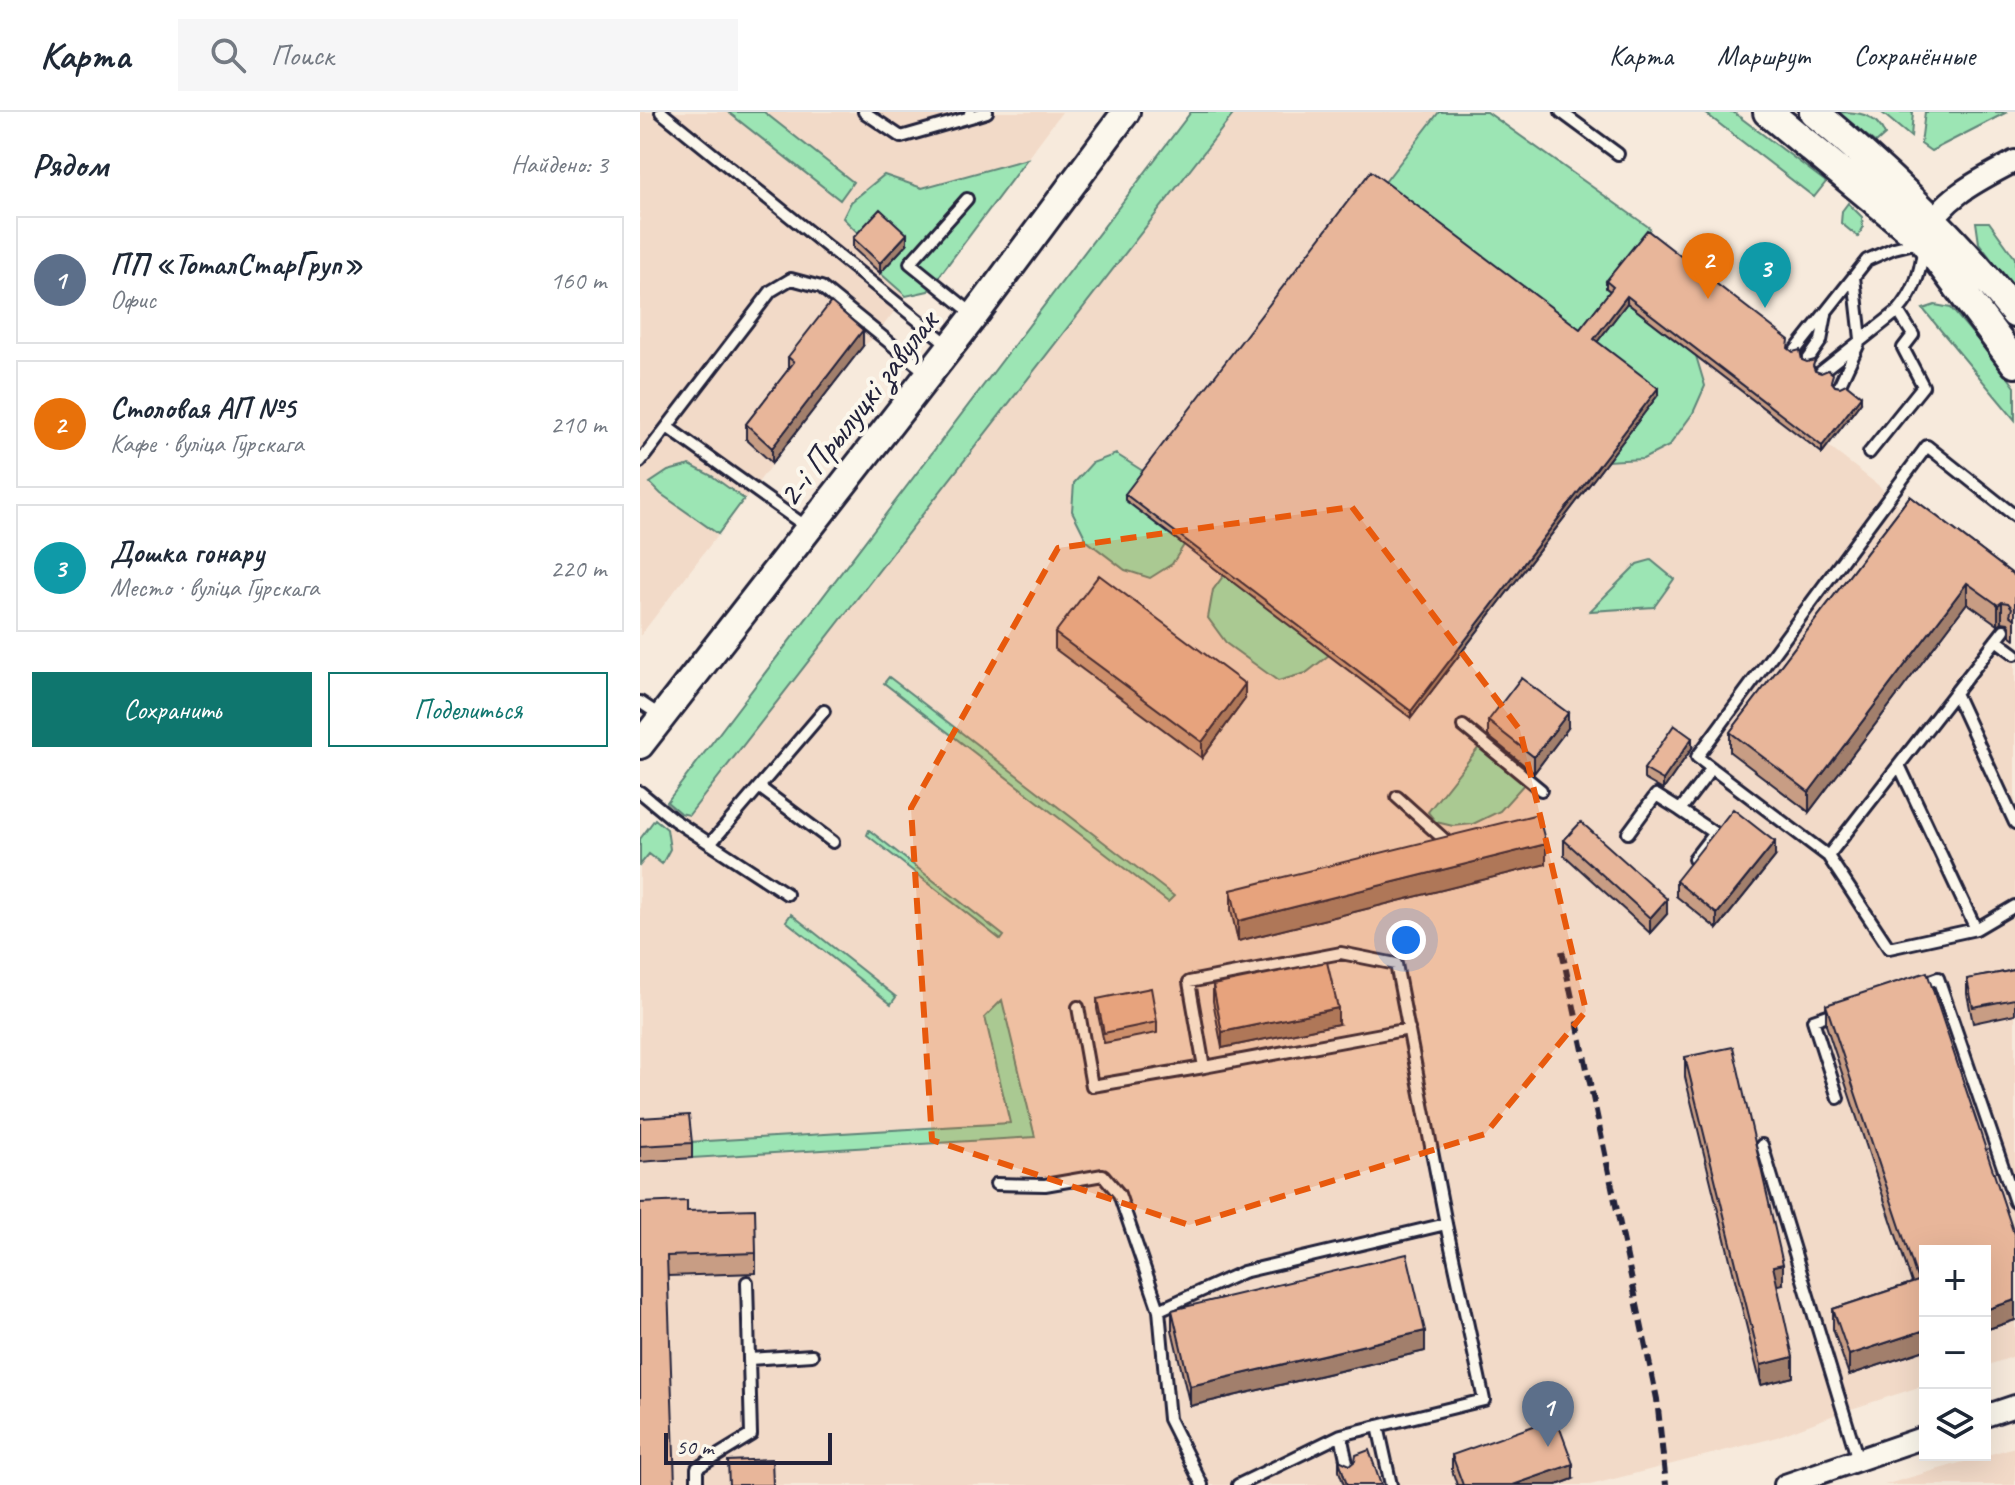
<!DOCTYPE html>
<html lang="ru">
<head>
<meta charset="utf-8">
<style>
	body { margin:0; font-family:Caveat,sans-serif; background:#f6f6f7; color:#1f2937 }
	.controls { position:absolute; right:24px; bottom:24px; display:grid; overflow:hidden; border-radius:0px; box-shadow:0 8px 32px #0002 }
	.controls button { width:72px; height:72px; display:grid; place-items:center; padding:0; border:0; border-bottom:2px solid #e0e1e3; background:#fff; color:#1f2937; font:40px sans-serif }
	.scale { position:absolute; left:24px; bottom:20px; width:168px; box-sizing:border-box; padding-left:8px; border:4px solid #22223b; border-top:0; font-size:22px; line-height:28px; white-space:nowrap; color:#22223b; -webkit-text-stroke:6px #fbf7ec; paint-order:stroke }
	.you { position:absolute; left:766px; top:828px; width:28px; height:28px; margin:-20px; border:6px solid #fff; border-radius:50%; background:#1a73e8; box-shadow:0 0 0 12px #1a73e833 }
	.badge { display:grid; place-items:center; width:52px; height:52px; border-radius:50%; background:#0f766e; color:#fff; font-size:26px; font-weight:700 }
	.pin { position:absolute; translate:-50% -66px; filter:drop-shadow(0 2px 4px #0008) }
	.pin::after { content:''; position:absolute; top:42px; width:28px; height:24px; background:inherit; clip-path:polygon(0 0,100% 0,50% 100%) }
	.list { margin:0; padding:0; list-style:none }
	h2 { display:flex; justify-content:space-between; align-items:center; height:104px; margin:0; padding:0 32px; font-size:34px }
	h2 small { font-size:26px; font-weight:400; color:#747a83 }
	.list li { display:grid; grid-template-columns:52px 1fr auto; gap:24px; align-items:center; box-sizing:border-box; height:128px; margin:0 16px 16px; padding:0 16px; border:2px solid #e0e1e3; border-radius:0px }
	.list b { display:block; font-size:30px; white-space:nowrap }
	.list p { margin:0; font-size:26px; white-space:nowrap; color:#747a83 }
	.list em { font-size:26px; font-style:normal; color:#747a83 }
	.actions { display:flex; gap:16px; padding:24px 32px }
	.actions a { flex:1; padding:18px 0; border:2px solid #0f766e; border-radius:0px; text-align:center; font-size:28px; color:#0f766e }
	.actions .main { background:#0f766e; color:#fff }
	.icon { flex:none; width:44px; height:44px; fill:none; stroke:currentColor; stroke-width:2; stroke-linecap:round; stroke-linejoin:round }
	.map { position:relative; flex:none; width:1375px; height:1373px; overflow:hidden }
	header { display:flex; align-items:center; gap:48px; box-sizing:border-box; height:112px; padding:0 40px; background:#fff; border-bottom:2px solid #e0e1e3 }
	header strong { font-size:38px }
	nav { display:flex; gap:44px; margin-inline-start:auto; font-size:28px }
	.search { width:560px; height:72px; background:#f6f6f7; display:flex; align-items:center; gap:20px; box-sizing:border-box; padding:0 28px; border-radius:0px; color:#747a83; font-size:30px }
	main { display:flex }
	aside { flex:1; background:#fff }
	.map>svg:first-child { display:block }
</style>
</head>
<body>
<header>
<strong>Карта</strong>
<div class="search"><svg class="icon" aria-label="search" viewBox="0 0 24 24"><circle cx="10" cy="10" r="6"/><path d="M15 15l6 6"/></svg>Поиск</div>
<nav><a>Карта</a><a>Маршрут</a><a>Сохранённые</a></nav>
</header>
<main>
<aside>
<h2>Рядом<small>Найдено: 3</small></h2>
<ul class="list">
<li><span class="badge" style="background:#5c6f8a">1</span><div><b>ПП «ТоталСтарГруп»</b><p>Офис</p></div><em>160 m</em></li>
<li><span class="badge" style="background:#e8710a">2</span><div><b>Столовая АП №5</b><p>Кафе · вуліца Гурскага</p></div><em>210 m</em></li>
<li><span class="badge" style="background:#0f9aa8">3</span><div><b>Дошка гонару</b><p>Место · вуліца Гурскага</p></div><em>220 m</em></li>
</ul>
<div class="actions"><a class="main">Сохранить</a><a>Поделиться</a></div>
</aside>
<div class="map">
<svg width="1375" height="1373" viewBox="0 0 1375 1373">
	<rect width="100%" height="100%" fill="#f7eadc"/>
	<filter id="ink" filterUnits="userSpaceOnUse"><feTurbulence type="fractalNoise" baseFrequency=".0125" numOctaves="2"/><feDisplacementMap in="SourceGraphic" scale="16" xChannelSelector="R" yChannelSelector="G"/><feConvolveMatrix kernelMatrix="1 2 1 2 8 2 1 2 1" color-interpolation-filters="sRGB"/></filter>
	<g filter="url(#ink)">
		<path fill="#f2dac8" d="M0,0H422L288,179L266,184L233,227L223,234L0,524Z
			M576,0H847L1010,116L1007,125L1221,291L1188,334L1238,373L1270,404L1375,484V1244L1345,1254V1139H1285V1273L1202,1300L1134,1326L950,1373H0V753Z
			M1375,1335V1373H1244Z"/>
		<path fill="#9ce5b4" stroke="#5f8478" stroke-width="2" d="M88,0H124L213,70L200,88Z
			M551,0H595L49,703L40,701L27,690Z
			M799,0H847L1010,116L1007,124L967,177L973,181L940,224L742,74Z
			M1064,0H1093L1186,70L1174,85Z
			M1197,0C1217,0 1236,1 1245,23L1236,31Z
			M1241,0H1273L1271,25Z
			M1285,0H1367L1291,39L1281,32Z
			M387,47L288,179L266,184L240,161L267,132L223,126L203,106L211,90L244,63L282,76Z
			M1208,91L1222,105L1223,116L1218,125L1201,111L1202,99Z
			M1336,110H1349L1375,146V179L1339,131Z
			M987,191L1056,244L1065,274L1053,301L1029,334L1003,347L967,349L1017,283L954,234Z
			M1295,193L1311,196L1356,249L1375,275V308L1283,197Z
			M476,342L506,361L486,389L544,433L532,452L510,466L485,458L447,429L432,399L434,371L452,351Z
			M50,353L72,364L104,387L78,422L21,382L10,371L28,359Z
			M1011,448L1034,467L1014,495L950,499L997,452Z
			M584,463L689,543L666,561L638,569L587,532L568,506L573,478Z
			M249,565L534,784L528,790L244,571Z
			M847,625L894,661L860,699L833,712L813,714L796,710L788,700Z
			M15,707L27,717L30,737L22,752L9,742L0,753V727Z
			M229,718L364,824L361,828L227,723Z
			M151,802L256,885L251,892L146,809Z
			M362,888L395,1025L52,1046L50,1030L370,1011L345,905Z"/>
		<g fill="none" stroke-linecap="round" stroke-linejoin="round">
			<g stroke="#22223b" stroke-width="16">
				<path id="service" d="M21,0L310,234
					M224,0L261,25L334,4
					M921,0L978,42
					M330,1L334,4L347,0
					M327,87L270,151L333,202
					M1155,239L1227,148L1254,136L1278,130
					M1167,249L1181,229L1186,202
					M1181,260L1258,199C1274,181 1280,162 1283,139
					M1199,274L1221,227L1214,165
					M27,315L168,416
					M1229,341L1283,274L1263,236L1273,223L1258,199
					M0,350L131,179L151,167L181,175L282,257L286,263
					M1375,404L1287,334L1057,645L1188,744L1249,836L1336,817L1375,794
					M1356,528L1375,542
					M1315,581L1375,711
					M0,590L21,604
					M823,614L901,678
					M1259,653L1336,817
					M119,675L193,730
					M0,680L34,708L147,782
					M757,685L807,730
					M988,721L1016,683L1040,698
					M70,732L184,599
					M1188,744L1364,518
					M1054,747L1074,721L1040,698L1072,656
					M1279,873L1298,866L1375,1090
					M438,895L452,974L564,955L549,870L701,841L756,852L806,1112L844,1288L701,1323L708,1356
					M564,955L769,917
					M1198,986L1173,908L1199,899
					M1122,1033L1218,1348
					M356,1072L405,1073L463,1063L479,1082L519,1198
					M107,1170L109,1247
					M738,1314L751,1373
					M57,1373V1356L111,1323L109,1247L172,1243
					M562,1373L529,1307L519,1198L603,1160L806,1112
					M598,1373L701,1323"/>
			</g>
			<g stroke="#22223b" stroke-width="26">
				<path id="minor" d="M1288,118C1303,84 1344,66 1375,49
					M1345,1304L1375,1294
					M1145,1373L1285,1325"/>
			</g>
			<g stroke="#22223b" stroke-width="32">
				<path id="tertiary" d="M0,633L335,203L486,0"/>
			</g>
			<g stroke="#22223b" stroke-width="34">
				<path id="secondary" d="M1128,0L1284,129L1375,251
					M1174,0C1247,61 1316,126 1375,201"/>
			</g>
			<use href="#service" stroke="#fbf7ec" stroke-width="10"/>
			<use href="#minor" stroke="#fbf7ec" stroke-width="20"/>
			<use href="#tertiary" stroke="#fbf7ec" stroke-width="26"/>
			<use href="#secondary" stroke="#fbf7ec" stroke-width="28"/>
			<path stroke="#22223b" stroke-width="6" stroke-dasharray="12 6" stroke-linecap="butt" d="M922,839L1017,1287L1026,1373"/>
		</g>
		<path fill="#c89d84" stroke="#22223b" stroke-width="2" d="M213,126L267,132L240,161L213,136Z
			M966,169L1148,236L1162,248L1175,255V259L1192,270L1195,274L1200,275L1221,290L1182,341L987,191L957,230L1018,283L771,606L485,388V382L940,217L970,179L966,176Z
			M223,234L132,351L106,327V312L148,258V245Z
			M1270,384L1375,464V527L1370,523V514L1368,511L1362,510L1358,513L1327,491L1169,700L1090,640V620Z
			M415,521L605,587L562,646L415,537Z
			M848,609L928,616L894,661L848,624Z
			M1052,636L1023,678L1004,667V657Z
			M924,728L1027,802L1010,821L924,743Z
			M1135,745L1077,817L1036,784V769Z
			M906,752L598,829L591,798V778Z
			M1375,858V902L1333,911L1327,882V867Z
			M573,873L698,912L582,936L573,889Z
			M457,887L517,910V921L464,931L457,897Z
			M1186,893L1375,1125V1208L1345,1218V1139L1285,1238L1209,1263L1193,1217V1197L1272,1171L1186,913Z
			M1045,945L1143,1172L1137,1173L1153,1265L1121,1273L1045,965Z
			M0,1006L52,1031V1046L0,1050Z
			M0,1091L47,1099L116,1141V1161L28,1164Z
			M532,1198L785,1239L550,1294L532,1218Z
			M812,1343L933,1367L917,1373H817L812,1358Z
			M699,1348L741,1373H704L699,1359Z"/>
		<path fill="#a27f6c" stroke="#22223b" stroke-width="2" d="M267,122V132L240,161V151Z
			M987,184V191L954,234V227Z
			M223,218V234L132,351V336Z
			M1018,276V283L771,606V599Z
			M1221,284V290L1182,341V334Z
			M1327,471V491L1169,700V680Z
			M1362,490V510L1358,513V493Z
			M605,572V587L562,646V630Z
			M928,601V616L894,661V645Z
			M1052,626V636L1023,678V668Z
			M1135,730V745L1077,817V802Z
			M906,732V752L598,829V809Z
			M1027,787V802L1010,821V806Z
			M698,896V912L582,936V920Z
			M1143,1152V1172L1133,1174V1154Z
			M1375,1188V1208L1345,1218V1198Z
			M1285,1218V1238L1209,1263V1243Z
			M785,1219V1239L550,1294V1274Z
			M1153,1245V1265L1121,1273V1253Z
			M933,1352V1367L917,1373H873Z"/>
		<path fill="#e8b69a" stroke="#22223b" stroke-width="2" d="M731,59L940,217L973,175L966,169L1007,118L1149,228L1148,236L1153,240L1160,238L1162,248L1167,250L1175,248L1173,254L1175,259L1181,261L1188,258L1193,262L1191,269L1195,274L1200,275L1206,272L1221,284L1182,334L987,184L954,227L1018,276L771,599L485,382Z
			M240,97L267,122L240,151L213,126Z
			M191,190L223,218L132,336L106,312L154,250L148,245Z
			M1270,384L1375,464V507L1370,503L1372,496L1368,491L1362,490L1358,493L1327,471L1169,680L1090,620Z
			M459,463L605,572L562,630L415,521Z
			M881,566L928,601L894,645L848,609Z
			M1034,613L1052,626L1023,668L1004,657Z
			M1093,697L1135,730L1077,802L1036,769Z
			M898,702L906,732L598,809L591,778Z
			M941,710L1027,787L1010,806L924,728Z
			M687,850L698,896L582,920L573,873Z
			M1375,858V887L1333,895L1327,867Z
			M1287,860L1375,1125V1188L1345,1198V1139H1285V1218L1209,1243L1193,1197L1278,1169L1186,893Z
			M511,876L517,910L464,921L457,887Z
			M1093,935L1143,1152L1133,1154L1153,1245L1121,1253L1045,945Z
			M49,1003L52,1031L0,1034V1006Z
			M47,1089V1099L115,1097L116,1141L27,1144L35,1373H0V1091Z
			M767,1142L785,1219L550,1274L532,1198Z
			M916,1306L933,1352L873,1373H823L812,1343Z
			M729,1338L741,1373H707L699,1348L710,1353L715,1349L716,1343Z
			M132,1347L133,1373H89L88,1349Z"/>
	</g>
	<path fill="#e8590c" fill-opacity="0.2" stroke="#e8590c" stroke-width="6" stroke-dasharray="16 10" stroke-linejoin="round" d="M712,395L880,618L946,899L845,1022L549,1113L292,1028L271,696L418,436Z"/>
	<g text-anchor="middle" stroke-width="8" stroke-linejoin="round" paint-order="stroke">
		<g font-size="34" fill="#22223b" stroke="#fbf7ec">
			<text transform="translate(217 296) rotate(-52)" y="12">2-і Прылуцкі завулак</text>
		</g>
	</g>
</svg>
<div class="controls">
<button>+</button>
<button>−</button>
<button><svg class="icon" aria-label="layers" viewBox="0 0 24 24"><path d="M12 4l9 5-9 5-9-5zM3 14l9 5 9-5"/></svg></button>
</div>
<div class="scale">50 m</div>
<div class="you"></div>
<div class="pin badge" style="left:908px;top:1335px;background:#5c6f8a">1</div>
<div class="pin badge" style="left:1068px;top:187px;background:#e8710a">2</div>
<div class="pin badge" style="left:1125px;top:196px;background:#0f9aa8">3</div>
</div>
</main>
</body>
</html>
